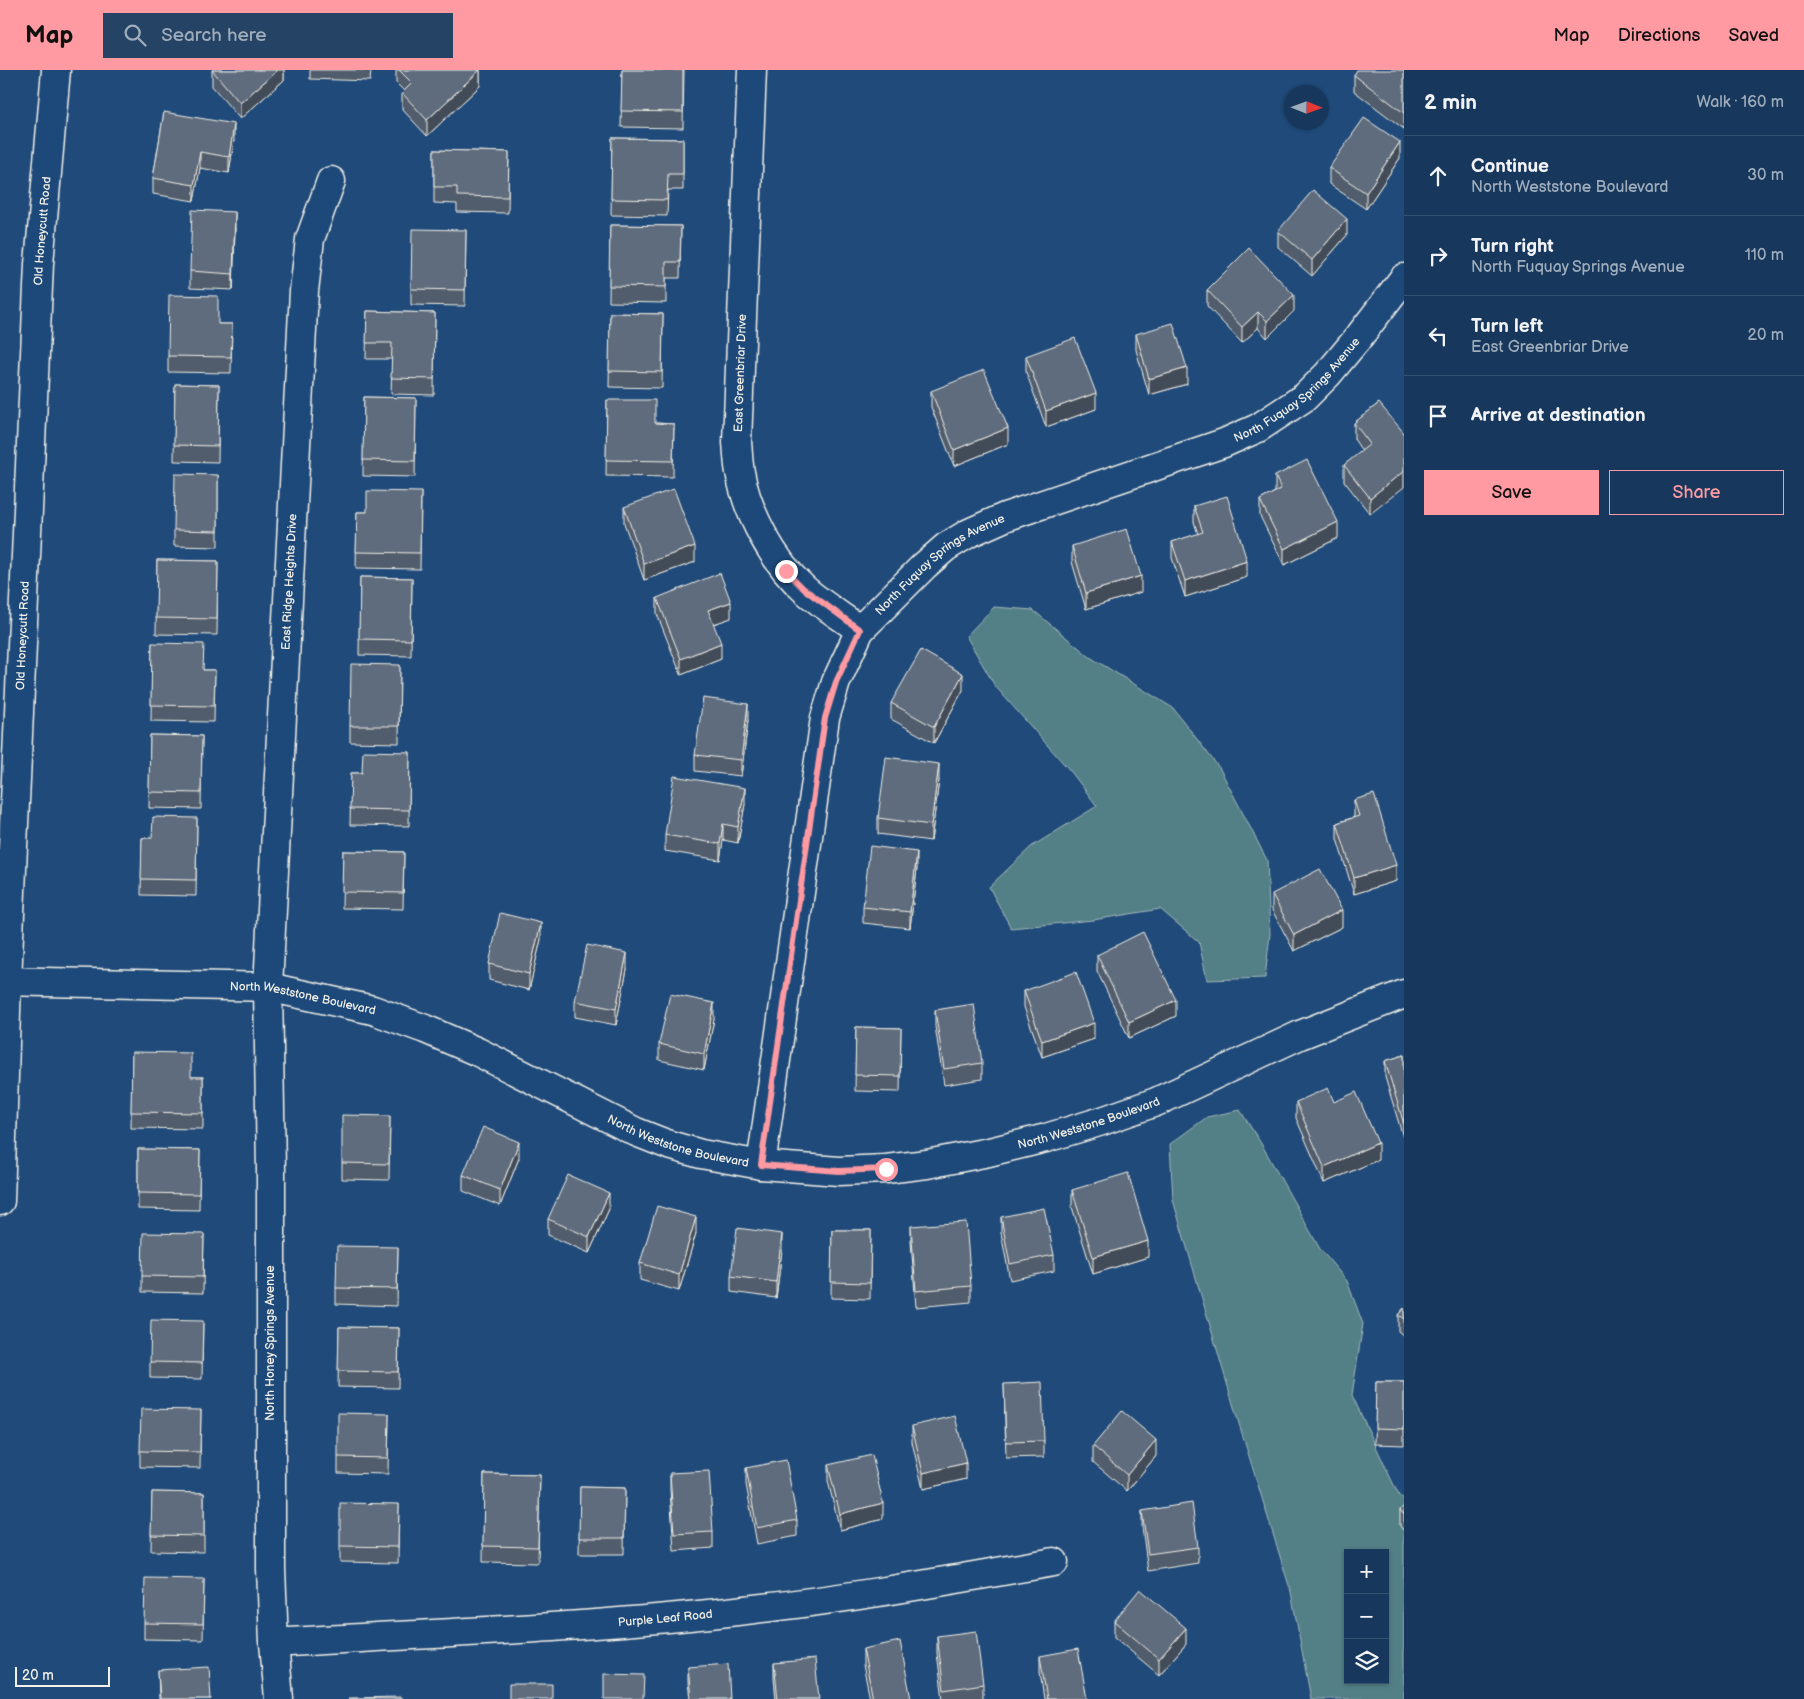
<!DOCTYPE html>
<html lang="en">
<head>
<meta charset="utf-8">
<style>
	body { margin:0; font-family:"Balsamiq Sans",sans-serif; background:#244365; color:#f1f3f6 }
	.controls { position:absolute; right:15px; bottom:15px; display:grid; overflow:hidden; border-radius:0px; box-shadow:0 1px 4px #0004 }
	.controls button { width:45px; height:45px; display:grid; place-items:center; padding:0; border:0; border-bottom:1px solid #365272; background:#17385c; color:#f1f3f6; font:25px sans-serif }
	.compass { position:absolute; left:1284px; top:15px; width:45px; height:45px; border-radius:50%; background:#17385c; box-shadow:0 1px 4px #0004; rotate:91deg }
	.scale { position:absolute; left:15px; bottom:12px; width:95px; box-sizing:border-box; padding-left:5px; border:2px solid #f4f1e8; border-top:0; font-size:14px; line-height:18px; white-space:nowrap; color:#f4f1e8; -webkit-text-stroke:4px #1f4a7a; paint-order:stroke }
	.stop { position:absolute; width:15px; height:15px; margin:-11px; border:4px solid #ff9aa2; border-radius:50%; background:#fff }
	.stop.end { background:#ff9aa2; border-color:#fff; box-shadow:0 1px 5px #0008 }
	.list { margin:0; padding:0; list-style:none }
	h2 { display:flex; justify-content:space-between; align-items:center; height:65px; margin:0; padding:0 20px; font-size:21px }
	h2 small { font-size:16px; font-weight:400; color:#9eacbb }
	.list li { display:grid; grid-template-columns:32px 1fr auto; gap:15px; align-items:center; box-sizing:border-box; height:80px; padding:0 20px; border-top:1px solid #365272 }
	.list b { display:block; font-size:19px; white-space:nowrap }
	.list p { margin:0; font-size:16px; white-space:nowrap; color:#9eacbb }
	.list em { font-size:16px; font-style:normal; color:#9eacbb }
	.actions { display:flex; gap:10px; padding:15px 20px }
	.actions a { flex:1; padding:11px 0; border:1px solid #ff9aa2; border-radius:0px; text-align:center; font-size:18px; color:#ff9aa2 }
	.actions .main { background:#ff9aa2; color:#111 }
	.icon { flex:none; width:28px; height:28px; fill:none; stroke:currentColor; stroke-width:2; stroke-linecap:round; stroke-linejoin:round }
	.map { position:relative; flex:none; width:1404px; height:1629px; overflow:hidden }
	header { display:flex; align-items:center; gap:30px; box-sizing:border-box; height:70px; padding:0 25px; background:#ff9aa2; color:#111 }
	header strong { font-size:24px }
	nav { display:flex; gap:28px; margin-inline-start:auto; font-size:18px }
	.search { width:350px; height:45px; background:#244365; display:flex; align-items:center; gap:12px; box-sizing:border-box; padding:0 18px; border-radius:0px; color:#9eacbb; font-size:19px }
	main { display:flex }
	aside { flex:1; background:#17385c }
	.map>svg:first-child { display:block }
</style>
</head>
<body>
<header>
<strong>Map</strong>
<div class="search"><svg class="icon" aria-label="search" viewBox="0 0 24 24"><circle cx="10" cy="10" r="6"/><path d="M15 15l6 6"/></svg>Search here</div>
<nav><a>Map</a><a>Directions</a><a>Saved</a></nav>
</header>
<main>
<div class="map">
<svg width="1404" height="1629" viewBox="0 0 1404 1629">
	<rect width="100%" height="100%" fill="#1f4a7a"/>
	<filter id="ink" filterUnits="userSpaceOnUse"><feTurbulence type="fractalNoise" baseFrequency=".02" numOctaves="2"/><feDisplacementMap in="SourceGraphic" scale="10" xChannelSelector="R" yChannelSelector="G"/><feConvolveMatrix kernelMatrix="1 2 1 2 8 2 1 2 1" color-interpolation-filters="sRGB"/></filter>
	<g filter="url(#ink)">
		<path fill="#537f87" stroke="#a4b8b8" fill-rule="evenodd" d="M994,537L1033,540L1090,587L1173,638L1220,699L1267,790L1270,864L1265,908L1207,910L1199,872L1160,839L1093,850L1011,858L989,817L1031,777L1097,736L1072,703L995,616L966,566Z
			M1240,1040L1262,1075L1320,1179L1347,1211L1363,1254L1352,1325L1399,1426L1404,1430V1629H1311L1291,1522L1236,1344L1173,1130L1170,1074L1207,1047ZM1348,1483H1385V1610H1348Z"/>
		<g fill="none" stroke-linecap="round" stroke-linejoin="round">
			<g stroke="#f4f1e8" stroke-width="31">
				<g id="minor">
					<path d="M752,0L737,372C738,382 738,392 740,402C747,443 773,491 804,519C821,534 841,546 860,560"/>
					<path id="s1" d="M0,911L268,917L373,940L425,959L478,982L636,1062L669,1075L701,1084L761,1095L839,1101L886,1099L927,1094L989,1082L1046,1068L1102,1051L1156,1032L1300,965L1404,924"/>
					<path id="s2" d="M761,1095L825,648L836,612L860,560L924,496L946,477L969,463L1005,447L1224,373L1258,358L1305,327L1328,304L1358,268L1404,208"/>
					<path id="s3" d="M0,1131L7,911L39,194L56,0"/>
					<path id="s4" d="M274,1573C434,1563 595,1558 754,1539C855,1528 955,1509 1054,1492"/>
					<path id="s5" d="M279,1629L274,1573L271,1499V1101L268,917L304,221L310,169L331,111"/>
				</g>
			</g>
			<use href="#minor" stroke="#1f4a7a" stroke-width="28"/>
		</g>
		<path fill="#515d6c" stroke="#f4f1e8" d="M212,0H284V10L240,49L212,16Z
			M310,0H371L370,11L310,9Z
			M396,0H480V16L427,66L402,39V23L404,21L396,13Z
			M622,0H684L683,58L621,57Z
			M1404,0V59L1354,21V5Z
			M164,42L234,70L229,103L200,98L194,131L153,124V108Z
			M612,68L683,69V120H668L667,146L611,145Z
			M434,80L509,82L508,143L457,142V134L434,133Z
			M1400,88L1366,139L1329,114V98Z
			M610,155L681,156L680,208H666V233L609,232Z
			M235,158L233,220L190,218V201Z
			M466,160L465,236L411,235V219Z
			M1278,161L1347,165L1312,206L1278,177Z
			M1207,220L1294,241L1267,268L1258,258L1242,273L1207,236Z
			M367,241L435,243L434,325L391,324L392,289H366Z
			M610,243L663,244L662,318L609,317Z
			M218,254H232L231,303L168,302V286Z
			M1136,264L1187,314L1149,325L1136,280Z
			M1026,286L1096,339L1046,357L1026,302Z
			M175,314L219,315L218,392L174,391Z
			M931,321L1008,374L954,396L931,337Z
			M364,327L416,328L415,407L363,406Z
			M607,330L655,353L674,354L673,407L606,406Z
			M1379,333L1370,444L1344,411V395L1362,381L1354,369V353Z
			M218,405V477L174,476V460Z
			M1275,406L1338,468L1284,495L1260,446V430L1275,422Z
			M421,422L420,499L356,498L357,442H367Z
			M1194,436L1247,507L1185,527L1172,488V472L1198,464L1194,452Z
			M624,437L695,492L644,510L624,453Z
			M1072,476L1141,522L1086,539L1072,492Z
			M157,490L218,491L217,565L156,564Z
			M360,507L412,508L411,586L359,585Z
			M657,528L731,548L713,554L721,589L681,605L657,544Z
			M152,573L204,600H215L214,652L151,651Z
			M400,595L399,673L350,672V656Z
			M963,620L934,673L891,649V633Z
			M748,650L741,706L695,701V685Z
			M150,665L202,666L201,739L149,738Z
			M410,682L409,756L350,755L351,703H362Z
			M939,710L931,771L878,764V748Z
			M1354,730L1396,811L1354,824L1337,769V753L1354,747Z
			M745,734L738,773L723,770L720,790L665,781V765Z
			M197,748L196,826L141,825L142,768H152Z
			M343,781L404,782L403,839L342,838Z
			M917,798L910,858L863,853V837Z
			M1272,824L1342,857L1294,881L1272,840Z
			M541,869L529,920L489,910V894Z
			M1097,885L1176,946L1129,968L1097,901Z
			M627,899L616,955L575,947V931Z
			M1024,921L1094,969L1042,987L1024,937Z
			M935,940L982,993V1009L944,1015L935,956Z
			M714,949L704,1000L659,990V974Z
			M856,957L901,958L900,1022L855,1021Z
			M132,982L191,1007H203V1059L131,1058Z
			M1404,985V1066L1403,1067L1385,1007V991Z
			M1296,1032L1378,1090L1324,1113L1296,1048Z
			M390,1046L389,1110L342,1109V1093Z
			M138,1079L200,1080L199,1140L138,1139Z
			M519,1088L500,1136L463,1121V1105Z
			M1072,1120L1148,1187L1093,1204L1072,1137Z
			M609,1139L589,1183L548,1165V1149Z
			M1001,1147L1054,1185V1201L1010,1210L1001,1163Z
			M911,1156L971,1216V1232L916,1237L911,1172Z
			M832,1160H871L870,1229L831,1228Z
			M696,1163L679,1221L640,1210V1193Z
			M204,1164L203,1223L142,1222V1206Z
			M398,1177L397,1236L336,1234V1218Z
			M782,1180L776,1228L731,1222V1206Z
			M1404,1238V1266L1398,1261V1245Z
			M203,1251L202,1309L150,1308V1292Z
			M339,1257L399,1258L398,1318L338,1317Z
			M1376,1312H1404V1375L1375,1374Z
			M1004,1314L1044,1371V1387L1006,1388Z
			M201,1340L200,1398L140,1397V1381Z
			M389,1344L388,1404L338,1403V1387Z
			M912,1356L966,1409L923,1419L912,1372Z
			M1093,1376L1156,1386L1127,1421L1093,1392Z
			M828,1395L883,1449L840,1460L828,1411Z
			M746,1398L797,1450V1466L757,1474L746,1414Z
			M670,1403L713,1462V1478L674,1481L670,1420Z
			M484,1404L540,1405L538,1493L483,1492Z
			M580,1417L625,1418L624,1484H579Z
			M152,1422L204,1423V1482L151,1481Z
			M399,1434L398,1493L340,1492V1476Z
			M1404,1436V1461L1400,1456V1440Z
			M1142,1441L1198,1477V1493L1148,1501L1142,1457Z
			M204,1509L203,1570L144,1569V1553Z
			M1114,1551L1186,1574L1159,1605L1114,1567Z
			M937,1566L983,1614V1629H943L937,1583Z
			M863,1579L911,1629H870L863,1595Z
			M1040,1586L1087,1629H1044L1040,1602Z
			M774,1593L819,1629H776L774,1609Z
			M688,1597L730,1629H690L688,1613Z
			M158,1600L211,1629H159Z"/>
		<path fill="#424c58" stroke="#f4f1e8" d="M278,0H284V10L240,49V33Z
			M480,0V16L427,66V50Z
			M234,54V70L229,103V87Z
			M1400,72V88L1366,139V123Z
			M200,82V98L194,131V115Z
			M235,142V158L233,220V204Z
			M1347,149V165L1312,206V190Z
			M1294,225V241L1267,268V251Z
			M1258,242V258L1242,273V257Z
			M1187,298V314L1149,325V309Z
			M1096,323V339L1046,357V341Z
			M1008,358V374L954,396V380Z
			M1404,401V417L1370,444V428Z
			M1338,452V468L1284,495V479Z
			M695,476V492L644,510V494Z
			M1247,491V507L1185,527V511Z
			M1141,506V522L1086,539V523Z
			M731,532V548L708,556V540Z
			M721,573V589L681,605V589Z
			M963,604V620L934,673V657Z
			M748,634V650L741,706V690Z
			M939,694V710L931,771V755Z
			M745,718V734L738,773V757Z
			M723,754V770L720,790V774Z
			M917,782V798L910,858V842Z
			M1396,795V811L1354,824V808Z
			M1342,840V857L1294,881V865Z
			M541,853V869L529,920V904Z
			M627,883V899L616,955V939Z
			M1176,930V946L1129,968V952Z
			M714,933V949L704,1000V984Z
			M1094,953V969L1042,987V971Z
			M1404,1050V1066L1403,1067V1051Z
			M519,1072V1088L500,1136V1120Z
			M1378,1073V1090L1324,1113V1097Z
			M609,1123V1139L589,1183V1167Z
			M696,1147V1163L679,1221V1205Z
			M782,1164V1180L776,1228V1212Z
			M1148,1171V1187L1093,1204V1187Z
			M1156,1370V1386L1127,1421V1405Z
			M966,1393V1409L923,1419V1403Z
			M883,1433V1449L840,1460V1444Z
			M1186,1558V1574L1159,1605V1589Z"/>
		<path fill="#5e6c7e" stroke="#f4f1e8" d="M212,0H278L240,33Z
			M399,0H480L427,50L402,23L412,13Z
			M622,0H683V42L621,41Z
			M1357,0H1404V43L1354,5Z
			M164,42L234,54L229,87L200,82L194,115L153,108Z
			M1364,48L1400,72L1366,123L1329,98Z
			M612,68L683,69V104H668L667,130L611,129Z
			M434,80L509,82L508,127L457,126V117H434Z
			M1313,120L1347,149L1312,190L1278,161Z
			M192,140L235,142L233,204L190,201Z
			M610,155L681,156L680,192H666V217L609,216Z
			M412,159L466,160L465,220L411,219Z
			M1249,178L1294,225L1267,251L1258,242L1242,257L1207,220Z
			M169,225L218,226V254H232L231,287L168,286Z
			M367,241L435,243L434,309L391,308L392,273H366Z
			M610,243L663,244L662,302L609,301Z
			M1173,253L1187,298L1149,309L1136,264Z
			M1075,268L1096,323L1046,341L1026,286Z
			M984,300L1008,358L954,380L931,321Z
			M175,314L219,315L218,376L174,375Z
			M364,327L416,328L415,391L363,390Z
			M607,330H655V353L674,354L673,391L606,390Z
			M1379,333L1404,363V401L1370,428L1344,395L1370,374L1354,353Z
			M1307,390L1338,452L1284,479L1260,430L1281,419L1275,406Z
			M175,404L218,405V461L174,460Z
			M674,419L695,476L644,494L624,437Z
			M367,421L421,422L420,483L356,482L357,442H367Z
			M1227,426L1247,491L1185,511L1172,472L1203,462L1194,436Z
			M1127,459L1141,506L1086,523L1072,476Z
			M157,490L218,491L217,549L156,548Z
			M720,503L731,532L708,540L721,573L681,589L657,528Z
			M360,507L412,508L411,570L359,569Z
			M152,573L204,574L203,600H215L214,636L151,635Z
			M921,580L963,604L934,657L891,633Z
			M351,594L400,595L399,656H350Z
			M703,628L748,634L741,690L695,685Z
			M150,665L202,666L201,723L149,722Z
			M363,681L410,682L409,740L350,739L351,703H362Z
			M886,687L939,694L931,755L878,748Z
			M674,706L745,718L738,757L723,754L720,774L665,765Z
			M1374,724L1396,795L1354,808L1337,753L1359,746L1354,730Z
			M153,747L197,748L196,810L141,809L142,768H152Z
			M870,776L917,782L910,842L863,837Z
			M343,781L404,782L403,823L342,822Z
			M1320,799L1342,840L1294,865L1272,824Z
			M500,843L541,853L529,904L489,894Z
			M1143,862L1176,930L1129,952L1097,885Z
			M587,875L627,883L616,939L575,931Z
			M1076,902L1094,953L1042,971L1024,921Z
			M670,924L714,933L704,984L659,974Z
			M974,934L982,993L944,999L935,940Z
			M856,957L901,958L900,1006L855,1005Z
			M132,982L191,983V1007H203V1043L131,1042Z
			M1404,985V1050L1403,1051L1385,991Z
			M1328,1018L1334,1032L1356,1022L1378,1073L1324,1097L1296,1032Z
			M342,1045L390,1046L389,1094L342,1093Z
			M483,1057L519,1072L500,1120L463,1105Z
			M138,1079L200,1080L199,1124L138,1123Z
			M1128,1103L1148,1171L1093,1187L1072,1120Z
			M568,1105L609,1123L589,1167L548,1149Z
			M657,1136L696,1147L679,1205L640,1193Z
			M1044,1138L1054,1185L1010,1194L1001,1147Z
			M966,1152L971,1216L916,1221L911,1156Z
			M737,1158L782,1164L776,1212L731,1206Z
			M832,1160H871L870,1213L831,1212Z
			M143,1163L204,1164L203,1207L142,1206Z
			M337,1176L398,1177L397,1219L336,1218Z
			M1404,1238V1249L1398,1245Z
			M151,1250L203,1251L202,1293L150,1292Z
			M339,1257L399,1258L398,1302L338,1301Z
			M1042,1312L1044,1371L1006,1372L1004,1314Z
			M1376,1312H1404V1359L1375,1358Z
			M141,1339L201,1340L200,1382L140,1381Z
			M1122,1341L1156,1370L1127,1405L1093,1376Z
			M338,1343L389,1344L388,1388L338,1387Z
			M955,1346L966,1393L923,1403L912,1356Z
			M872,1385L883,1433L840,1444L828,1395Z
			M786,1390L797,1450L757,1458L746,1398Z
			M709,1401L713,1462L674,1464L670,1403Z
			M484,1404L540,1405L538,1477L483,1476Z
			M580,1417L625,1418L624,1468H579Z
			M152,1422L204,1423V1466L151,1465Z
			M340,1433L399,1434L398,1477L340,1476Z
			M1192,1433L1198,1477L1148,1484L1142,1441Z
			M1404,1436V1445L1400,1440Z
			M145,1508L204,1509L203,1554L144,1553Z
			M1140,1519L1186,1558L1159,1589L1114,1551Z
			M976,1561L983,1614L944,1620L937,1566Z
			M900,1571L911,1629H873L863,1579Z
			M1078,1579L1087,1629H1047L1040,1586Z
			M815,1589L819,1629H778L774,1593Z
			M728,1594L730,1629H691L688,1597Z
			M209,1597L211,1629H160L158,1600Z
			M604,1604L644,1605L643,1629H604Z
			M509,1614H552V1629H509Z
			M401,1627V1629H349V1628Z"/>
	</g>
	<g fill="none" stroke-linecap="round" stroke-linejoin="round" filter="url(#ink)">
		<path stroke="#ff9aa2" stroke-width="6" d="M786,501L804,519L860,560L836,612L825,648L761,1095L839,1101L886,1099"/>
	</g>
	<g text-anchor="middle" stroke-width="4" stroke-linejoin="round" paint-order="stroke">
		<g font-size="12" fill="#f4f1e8" stroke="#1f4a7a">
			<text dy="4" stroke="none"><textPath href="#s3" startOffset="971">Old Honeycutt Road</textPath></text>
			<text transform="translate(740 303) rotate(-88)" y="4">East Greenbriar Drive</text>
			<text dy="4" stroke="none"><textPath href="#s2" startOffset="1055">North Fuquay Springs Avenue</textPath></text>
			<text dy="4" stroke="none"><textPath href="#s2" startOffset="651">North Fuquay Springs Avenue</textPath></text>
			<text dy="4" stroke="none"><textPath href="#s5" startOffset="1118">East Ridge Heights Drive</textPath></text>
			<text dy="4" stroke="none"><textPath href="#s3" startOffset="566">Old Honeycutt Road</textPath></text>
			<text dy="4" stroke="none"><textPath href="#s1" startOffset="304">North Weststone Boulevard</textPath></text>
			<text dy="4" stroke="none"><textPath href="#s1" startOffset="1129">North Weststone Boulevard</textPath></text>
			<text dy="4" stroke="none"><textPath href="#s1" startOffset="709">North Weststone Boulevard</textPath></text>
			<text transform="translate(270 1273) rotate(-90)" y="4">North Honey Springs Avenue</text>
			<text dy="4" stroke="none"><textPath href="#s4" startOffset="392">Purple Leaf Road</textPath></text>
		</g>
	</g>
</svg>
<div class="controls">
<button>+</button>
<button>−</button>
<button><svg class="icon" aria-label="layers" viewBox="0 0 24 24"><path d="M12 4l9 5-9 5-9-5zM3 14l9 5 9-5"/></svg></button>
</div>
<svg class="compass" viewBox="-18 -18 36 36"><path d="M0-13l5 13h-10z" fill="#e53935"/><path d="M0 13l5-13h-10z" fill="#9eacbb"/></svg>
<div class="scale">20 m</div>
<div class="stop" style="left:886px;top:1099px"></div>
<div class="stop end" style="left:786px;top:501px"></div>
</div>
<aside>
<h2>2 min<small>Walk · 160 m</small></h2>
<ul class="list">
<li><svg class="icon" aria-label="ahead" viewBox="0 0 24 24"><path d="M12 20V5M6 11l6-6 6 6"/></svg><div><b>Continue</b><p>North Weststone Boulevard</p></div><em>30 m</em></li>
<li><svg class="icon" aria-label="right" viewBox="0 0 24 24"><path d="M7 20v-9h11M14 6l5 5-5 5"/></svg><div><b>Turn right</b><p>North Fuquay Springs Avenue</p></div><em>110 m</em></li>
<li><svg class="icon" aria-label="left" viewBox="0 0 24 24"><path d="M17 20v-9H6M10 6l-5 5 5 5"/></svg><div><b>Turn left</b><p>East Greenbriar Drive</p></div><em>20 m</em></li>
<li><svg class="icon" aria-label="arrive" viewBox="0 0 24 24"><path d="M6 21V4h12l-3 4 3 4H6"/></svg><div><b>Arrive at destination</b></div></li>
</ul>
<div class="actions"><a class="main">Save</a><a>Share</a></div>
</aside>
</main>
</body>
</html>
